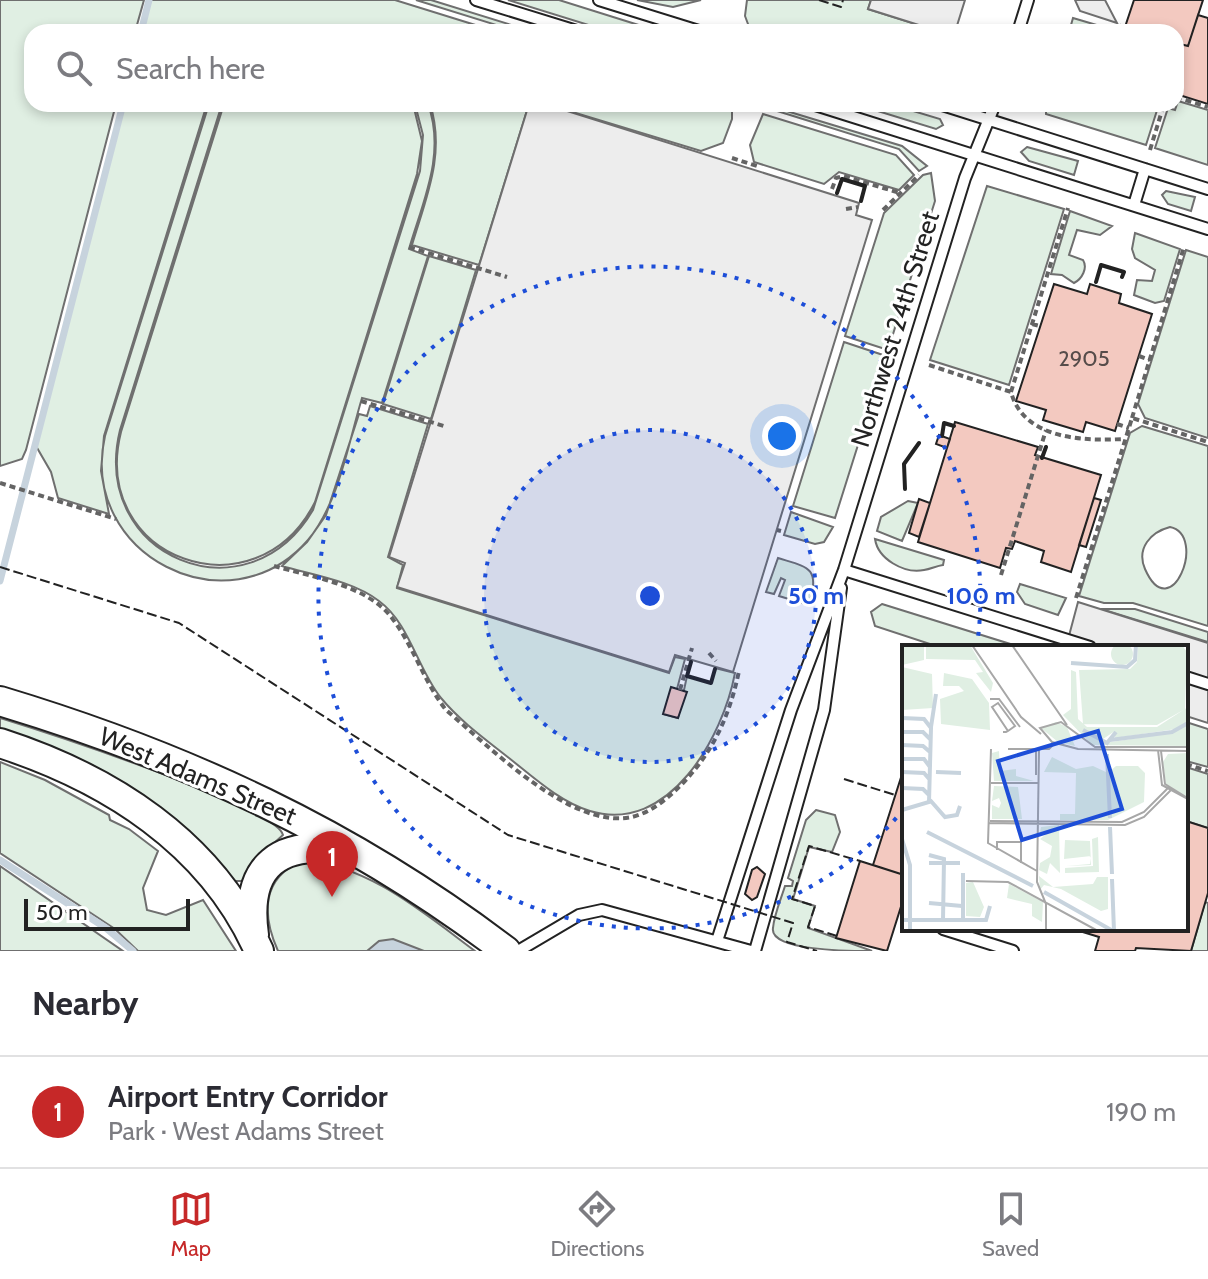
<!DOCTYPE html>
<html lang="en">
<head>
<meta charset="utf-8">
<style>
	body { margin:0; font-family:Cabin,sans-serif; background:#f7f7f7; color:#2b2b33 }
	.scale { position:absolute; left:24px; bottom:20px; width:166px; box-sizing:border-box; padding-left:8px; border:4px solid #222; border-top:0; font-size:22px; line-height:28px; white-space:nowrap; color:#222; -webkit-text-stroke:6px #fff; paint-order:stroke }
	.you { position:absolute; left:782px; top:436px; width:28px; height:28px; margin:-20px; border:6px solid #fff; border-radius:50%; background:#1a73e8; box-shadow:0 0 0 12px #1a73e833 }
	.badge { display:grid; place-items:center; width:52px; height:52px; border-radius:50%; background:#c62828; color:#fff; font-size:26px; font-weight:700 }
	.pin { position:absolute; translate:-50% -66px; filter:drop-shadow(0 2px 4px #0008) }
	.pin::after { content:''; position:absolute; top:42px; width:28px; height:24px; background:inherit; clip-path:polygon(0 0,100% 0,50% 100%) }
	.list { margin:0; padding:0; list-style:none }
	h2 { display:flex; justify-content:space-between; align-items:center; height:104px; margin:0; padding:0 32px; font-size:34px }
	h2 small { font-size:26px; font-weight:400; color:#7c7c81 }
	.list li { display:grid; grid-template-columns:52px 1fr auto; gap:24px; align-items:center; box-sizing:border-box; height:112px; padding:0 32px; border-top:2px solid #e1e1e2 }
	.list b { display:block; font-size:30px; white-space:nowrap }
	.list p { margin:0; font-size:26px; white-space:nowrap; color:#7c7c81 }
	.list em { font-size:26px; font-style:normal; color:#7c7c81 }
	.icon { flex:none; width:44px; height:44px; fill:none; stroke:currentColor; stroke-width:2; stroke-linecap:round; stroke-linejoin:round }
	.map { position:relative; flex:none; width:1208px; height:951px; overflow:hidden }
	.search { position:absolute; background:#fff; box-shadow:0 4px 12px #0003; left:24px; right:24px; top:24px; height:88px; display:flex; align-items:center; gap:20px; box-sizing:border-box; padding:0 28px; border-radius:24px; color:#7c7c81; font-size:30px }
	.sheet { height:216px; background:#fff }
	nav { display:flex; justify-content:space-around; align-items:center; box-sizing:border-box; height:112px; border-top:2px solid #e1e1e2; background:#fff; font-size:22px; color:#7c7c81 }
	nav a { display:grid; justify-items:center; gap:4px }
	nav .on { color:#c62828 }
	.map>svg:first-child { display:block }
</style>
</head>
<body>
<div class="map">
<svg width="1208" height="951" viewBox="0 0 1208 951">
	<rect width="100%" height="100%" fill="#fff"/>
	<path fill="#e0efe3" stroke="#6f6f6f" stroke-width="2" fill-rule="evenodd" d="M0,0H144L135,32H32V104H116L26,450L22,459L0,466Z
		M151,0H395L498,32H355L324,27L284,32H142Z
		M416,0H431L534,32H519Z
		M508,0H559L661,32H611Z
		M637,0H701L673,7Z
		M747,0H871L868,9L941,32H751L745,16Z
		M1073,18L1117,31V32H1069Z
		M1178,101L1208,110V165L1155,148L1168,108L1175,110Z
		M123,104H207L104,436L101,471L109,514L58,498L51,472L36,446Z
		M209,104H222L120,430C89,557 247,622 313,510L420,171L423,135L415,104H428C446,154 423,201 409,249L428,256L382,403L362,398C348,444 339,503 308,540C228,632 78,554 105,436Z
		M224,104H413L422,141L417,174L315,502C256,619 89,559 121,432Z
		M430,104H529L479,265L412,245C426,198 446,153 430,104Z
		M546,104H732V119L723,143L701,151Z
		M855,104H890L940,119L943,125L936,129Z
		M1046,104H1159L1146,145L1046,114Z
		M780,109L902,146L927,166L919,171L899,149L774,110Z
		M763,114L896,155L914,175L899,190L839,172L824,184L754,162L750,145Z
		M1027,147L1078,161L1074,175L1029,161L1021,152Z
		M931,173L935,201L888,350L845,336L884,213L923,175Z
		M987,186L1064,209L1009,385L930,360Z
		M1166,191L1195,197L1191,211L1168,204L1162,195Z
		M1070,211L1112,226L1100,235L1077,230L1069,255L1083,260C1088,268 1082,279 1074,283L1062,275L1051,274Z
		M1135,233L1180,249L1164,301L1155,303L1134,295L1137,280L1152,281L1155,270L1135,258L1132,249Z
		M1186,250L1208,257V438L1145,418L1138,404Z
		M429,256L476,270L431,419L383,404Z
		M844,342L886,356L835,518L793,506Z
		M370,406L428,424L388,557L403,565L397,588L669,673L675,657L685,659L677,689L664,714L678,718L687,676L711,683L715,668L735,673C723,737 669,835 590,811C560,802 533,777 509,758C485,739 460,721 441,698C417,668 410,624 379,601C353,581 313,575 282,566L307,542L326,515L359,414L367,416Z
		M1142,426L1208,446V626L1133,603H1104L1079,596L1130,433ZM1170,527C1208,535 1171,628 1145,569C1136,548 1151,532 1170,527Z
		M908,501L918,503L902,541L877,531L881,517Z
		M791,512L833,527L824,542L815,544L784,535Z
		M875,539L944,560L943,565C936,566 931,569 924,570C904,574 878,559 875,539Z
		M778,558C807,567 820,567 810,601L805,604L779,596L785,580L781,578L774,594L766,592Z
		M1020,584L1066,598L1058,615L1025,604L1017,592Z
		M882,604L1020,647H939L875,626L871,612Z
		M1101,609H1135L1208,632V642Z
		M0,718C39,730 277,807 283,835L264,852L242,881H233L128,786L76,759L0,733Z
		M1186,722L1208,729V767L1186,761Z
		M0,762L45,780L109,815L110,820L129,829L158,851L143,888L147,910L166,915L203,900L236,951H138L115,929L0,853Z
		M1186,767L1208,774V828L1186,821Z
		M816,810L835,815L840,832L832,852L809,847L793,899L815,906L808,928L872,951C850,951 769,951 773,928C774,915 781,899 785,886H792L793,881L788,878L806,820Z
		M302,861C366,863 425,914 475,951H278C262,915 261,878 302,861Z
		M0,866L123,951H0Z
		M1205,902L1208,903V951H1191Z"/>
	<path fill="#ededed" stroke="#6f6f6f" stroke-width="2" d="M871,0H965L955,32H941L868,9Z
		M1075,0H1105L1117,23L1080,11Z
		M529,104H545L859,203L856,215L872,220L733,672L675,655L669,672L397,587L405,563L389,557Z
		M1078,602L1208,643V723L1186,716V647H1066Z"/>
	<path fill="#c7d3dd" stroke="#6f6f6f" stroke-width="2" d="M393,939L424,951H367L379,941Z"/>
	<g fill="none" stroke-linecap="round" stroke-linejoin="round">
		<path stroke="#c7d3dd" stroke-width="7" d="M141,32L149,0
			M0,581L123,104
			M0,860L106,928L133,951"/>
	</g>
	<path fill="#f3c9c0" stroke="#222" stroke-width="2" d="M1134,0H1203L1188,46L1176,43V32H1143L1125,27Z
		M1198,15L1208,18V104L1176,94V43L1188,46Z
		M1121,25L1125,27L1143,32H1118Z
		M1054,284L1087,294L1090,284L1121,294L1119,303L1152,314L1115,431L1086,422L1083,432L1043,420L1046,410L1016,401Z
		M955,422L1038,447L1035,455L1101,475L1071,572L1041,562L1044,551L1015,541L1012,549L1006,548L1000,568L918,542Z
		M939,435L950,439L947,448L936,444Z
		M1094,498L1101,500L1086,547L1079,545Z
		M919,499L930,503L919,537L909,533Z
		M671,687L687,692L678,718L663,714Z
		M904,768V875L873,865Z
		M1186,821L1208,828V893L1191,951L1136,948L1135,951H1095L1099,937L1073,929H1186Z
		M860,861L904,875V897L887,951L836,938Z
		M757,867L765,874L757,897L752,900L745,894L752,870Z"/>
	<g fill="none" stroke-linecap="round" stroke-linejoin="round">
		<g stroke="#222" stroke-width="14">
			<path id="lane" d="M476,0L580,32
				M599,0L702,32
				M1018,32L1028,0
				M812,104L1208,229
				M939,104L1208,189
				M1134,205L1145,169
				M844,570L1090,647
				M1186,677L1208,684
				M943,929L1013,951
				M717,941L791,710L844,570L965,178L995,104
				M518,951L579,915L602,910L751,951
				M755,951L824,710L841,588"/>
		</g>
		<g stroke="#222" stroke-width="32">
			<path id="secondary" d="M0,701C186,757 351,833 506,951
				M0,743C108,778 211,842 259,951
				M254,935C244,864 280,840 347,850"/>
		</g>
		<path stroke="#646464" stroke-width="4" stroke-dasharray="6 4" stroke-linecap="butt" d="M1176,97L1208,107
			M1170,104H1174
			M1150,150L1164,104
			M732,158L757,166
			M832,189L836,178L843,176L900,193
			M846,209L858,207
			M883,210L919,175
			M409,247L507,277
			M1032,324L1040,326
			M1139,356L1150,360
			M929,365L1011,392C1024,440 1084,441 1124,439
			M1011,392L1068,208
			M361,401L444,426
			M1132,418L1184,247
			M1117,424L1129,428
			M0,483L116,519
			M777,530L781,531
			M274,566C312,577 367,585 392,618C414,647 424,682 446,710C490,747 571,830 632,817C652,812 668,798 682,784C714,751 730,714 739,671
			M1001,575L1046,430
			M1076,598L1132,418L1208,442
			M709,653L716,661
			M680,690L692,648
			M1186,764L1208,771"/>
		<use href="#lane" stroke="#fff" stroke-width="10"/>
		<use href="#secondary" stroke="#fff" stroke-width="28"/>
		<path stroke="#222" stroke-width="2" stroke-dasharray="10 4" stroke-linecap="butt" d="M819,0L841,7L843,0
			M0,567L179,623L508,835L793,923L787,942L817,951
			M844,779L895,795
			M837,936L808,927L815,906L792,899L809,846L860,861"/>
		<path stroke="#222" stroke-width="4" d="M837,193L842,179L865,186L861,201
			M1096,282L1101,265L1124,272L1122,277
			M942,436L944,423L954,426
			M1042,458L1046,447
			M905,489L904,464L919,443
			M691,662L687,676L711,683L715,669"/>
	</g>
	<circle cx="650" cy="596" r="166" fill="#1d4ed8" fill-opacity=".12"/>
	<g fill="none" stroke="#1d4ed8" stroke-width="4" stroke-dasharray="4 8">
		<circle cx="650" cy="596" r="166"/>
		<path d="M904 809A331 331 0 1 1 977 645"/>
	</g>
	<g text-anchor="middle" stroke-width="6" stroke-linejoin="round" paint-order="stroke">
		<g font-size="22" fill="#564c4a">
			<text x="1084" y="366">2905</text>
		</g>
		<g font-size="26" fill="#222" stroke="#fff">
			<text transform="translate(895 329) rotate(-73)" y="9">Northwest 24th Street</text>
			<text transform="translate(198 776) rotate(23)" y="9">West Adams Street</text>
		</g>
	</g>
	<g transform="translate(902 645)">
		<rect width="286" height="286" fill="#fff"/>
		<path d="M209 9a11 11 0 1 1 22 0a11 11 0 1 1-22 0ZM0,0H22V15L0,20ZM24,0H68L91,38L89,47L74,28L81,27L73,15L24,14ZM236,0H280L285,7L283,64L255,80L181,79L177,25L228,24L235,17ZM0,22L30,29L31,63L0,65ZM169,25L174,27L176,74L185,82H255L286,62V76L274,84L213,93V86L201,94L203,98L268,88L286,78V101L190,100L161,70L169,64ZM42,28L70,34L87,58L88,85L39,79L38,54L62,46L57,41H41ZM154,77L165,82L173,101L156,97L139,83ZM97,106L98,126L114,124V131L132,136H92L90,108ZM286,108V151H283L264,139L261,117L266,109ZM150,112L174,124L191,121L206,128L214,121H236L243,128L242,157L206,175H158V169H173L174,128L142,127ZM92,141L116,142L120,174H90V160L97,163L99,158L97,153L90,156ZM157,180L158,228L148,218L145,229L137,225L138,218L148,212L150,201L138,194L148,186L138,187L139,182ZM196,192L197,227L163,228V223L191,221L190,194ZM163,195L188,196L189,220L164,221L188,219L189,211L162,214ZM137,231L151,242L191,239L195,232H206V264L199,266L159,244L142,240L138,245ZM71,237L82,262L78,272L64,271V238ZM107,239L141,257L140,277L130,271V259L105,253Z" fill="#e0efe3"/>
		<path fill="none" stroke="#c7d3dd" stroke-width="4" d="M169,18L225,22L233,15L234,0M0,73L22,74L29,83L27,157L0,165M29,82L34,49M181,85L205,98L214,87M0,87H21L28,94M208,95L270,87L286,78M0,100L21,101L28,107M205,109L208,173M0,114H22L28,122M0,127L22,128L28,135M34,127L59,128M0,143L21,144L28,151M28,155L43,172L55,170L58,161M208,182L210,229M25,187L131,241M0,194L8,220V286M27,210L42,214L41,275M27,218H58M210,234L212,286M142,247L211,286M27,258L60,261M0,275H84L88,261M61,275V228"/>
		<path fill="none" stroke="#a7a7a7" stroke-width="2" d="M70,0L119,72L139,89M110,0L165,80M88,54H97L118,82M101,87H104L106,86L113,81L96,58L90,62L106,86M286,102H193L159,77L138,83L150,97L176,104L286,106M89,104L86,198L135,226M106,104H147L153,98M134,105V130M137,105L135,237L144,259V286M256,105L260,140L286,154M259,106L263,139L284,152M89,138H136M88,176L220,177L242,167L266,143M87,178L223,180L242,172L269,145M95,205V197H119V218M64,236L106,237L196,286"/>
		<path fill="#1d4ed8" fill-opacity="0.15" stroke="#1d4ed8" stroke-width="4" d="M196,86L220,164L120,195L96,116Z"/>
		<rect width="286" height="286" fill="none" stroke="#222" stroke-width="4"/>
	</g>
	<circle cx="650" cy="596" r="12" fill="#1d4ed8" stroke="#fff" stroke-width="4"/>
	<g font-size="24" text-anchor="middle" font-weight="bold" fill="#1d4ed8" stroke="#fff" stroke-width="6" stroke-linejoin="round" paint-order="stroke">
		<text x="816" y="604">50 m</text>
		<text x="981" y="604">100 m</text>
	</g>
</svg>
<div class="scale">50 m</div>
<div class="you"></div>
<div class="pin badge" style="left:332px;top:897px">1</div>
<div class="search"><svg class="icon" aria-label="search" viewBox="0 0 24 24"><circle cx="10" cy="10" r="6"/><path d="M15 15l6 6"/></svg>Search here</div>
</div>
<section class="sheet">
<h2>Nearby<small></small></h2>
<ul class="list">
<li><span class="badge">1</span><div><b>Airport Entry Corridor</b><p>Park · West Adams Street</p></div><em>190 m</em></li>
</ul>
</section>
<nav>
<a class="on"><svg class="icon" aria-label="map" viewBox="0 0 24 24"><path d="M3 6l6-2 6 2 6-2v14l-6 2-6-2-6 2zM9 4v14M15 6v14"/></svg>Map</a>
<a><svg class="icon" aria-label="directions" viewBox="0 0 24 24"><path d="M12 3l9 9-9 9-9-9zM9 14v-3h6M13 9l2 2-2 2"/></svg>Directions</a>
<a><svg class="icon" aria-label="saved" viewBox="0 0 24 24"><path d="M7 4h10v16l-5-4-5 4z"/></svg>Saved</a>
</nav>
</body>
</html>
